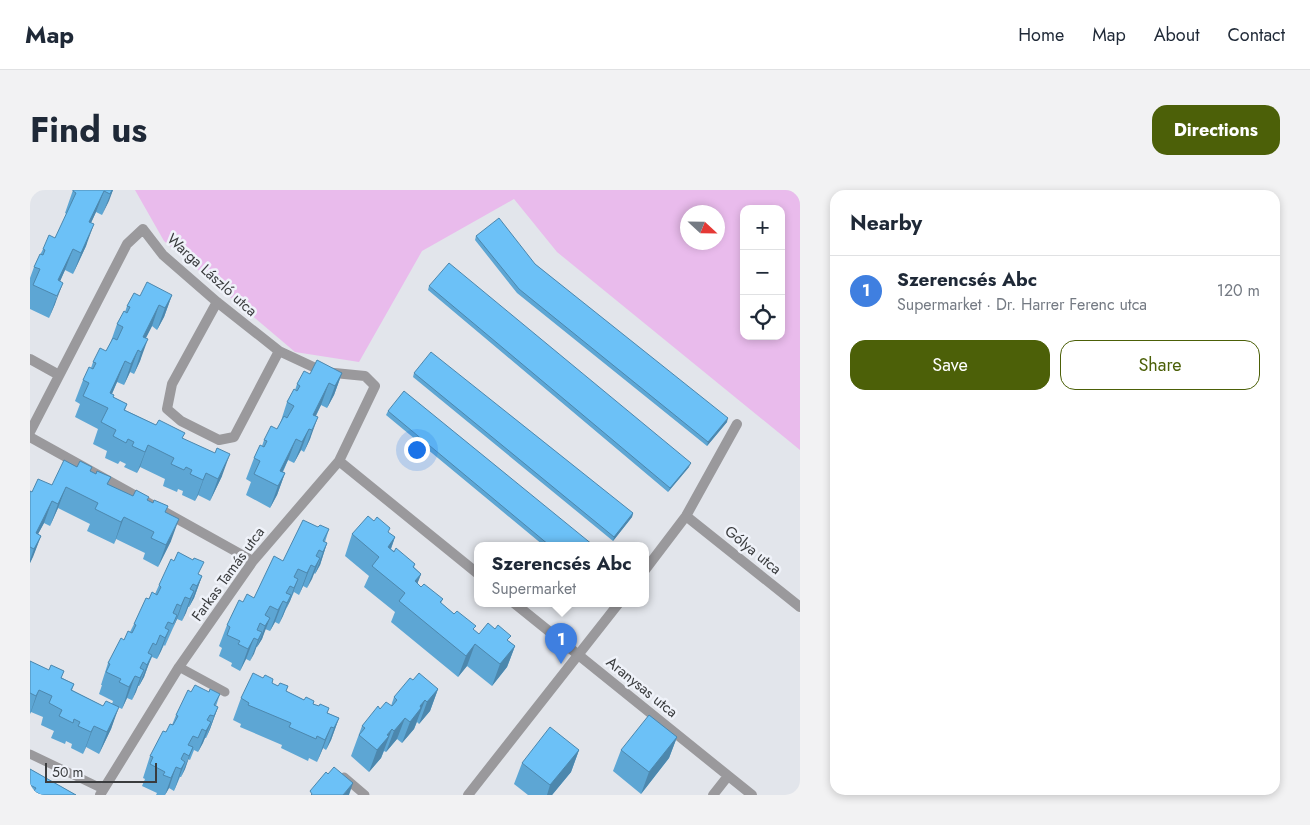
<!DOCTYPE html>
<html lang="en">
<head>
<meta charset="utf-8">
<style>
	body { margin:0; font-family:Jost,sans-serif; background:#f2f2f3; color:#1f2937 }
	.controls { position:absolute; right:15px; top:15px; display:grid; overflow:hidden; border-radius:10px; box-shadow:0 2px 8px #0003 }
	.controls button { width:45px; height:45px; display:grid; place-items:center; padding:0; border:0; border-bottom:1px solid #e0e1e3; background:#fff; color:#1f2937; font:25px sans-serif }
	.compass { position:absolute; left:650px; top:15px; width:45px; height:45px; border-radius:50%; background:#fff; box-shadow:0 2px 8px #0003; rotate:112deg }
	.scale { position:absolute; left:15px; bottom:12px; width:112px; box-sizing:border-box; padding-left:5px; border:2px solid #3a3c3e; border-top:0; font-size:14px; line-height:18px; white-space:nowrap; color:#3a3c3e; -webkit-text-stroke:4px #eff2f9; paint-order:stroke }
	.you { position:absolute; left:386px; top:259px; width:18px; height:18px; margin:-12px; border:4px solid #fff; border-radius:50%; background:#1a73e8; box-shadow:0 0 0 8px #1a73e833 }
	.badge { display:grid; place-items:center; width:32px; height:32px; border-radius:50%; background:#4c6008; color:#fff; font-size:16px; font-weight:700 }
	.pin { position:absolute; translate:-50% -41px; filter:drop-shadow(0 1px 2px #0008) }
	.pin::after { content:''; position:absolute; top:26px; width:18px; height:15px; background:inherit; clip-path:polygon(0 0,100% 0,50% 100%) }
	.popup { position:absolute; left:444px; top:352px; width:175px; height:65px; box-sizing:border-box; display:grid; place-content:center; border-radius:10px; background:#fff; filter:drop-shadow(0 1px 4px #0005); font-size:16px; white-space:nowrap; color:#747a83 }
	.popup b { font-size:19px; color:#1f2937 }
	.popup::after { content:''; position:absolute; left:50%; top:100%; margin-left:-10px; border:10px solid transparent; border-top-color:#fff }
	.list { margin:0; padding:0; list-style:none }
	h2 { display:flex; justify-content:space-between; align-items:center; height:65px; margin:0; padding:0 20px; font-size:21px }
	h2 small { font-size:16px; font-weight:400; color:#747a83 }
	.list li { display:grid; grid-template-columns:32px 1fr auto; gap:15px; align-items:center; box-sizing:border-box; height:70px; padding:0 20px; border-top:1px solid #e0e1e3 }
	.list b { display:block; font-size:19px; white-space:nowrap }
	.list p { margin:0; font-size:16px; white-space:nowrap; color:#747a83 }
	.list em { font-size:16px; font-style:normal; color:#747a83 }
	.actions { display:flex; gap:10px; padding:15px 20px }
	.actions a { flex:1; padding:11px 0; border:1px solid #4c6008; border-radius:15px; text-align:center; font-size:18px; color:#4c6008 }
	.actions .main { background:#4c6008; color:#fff }
	.icon { flex:none; width:28px; height:28px; fill:none; stroke:currentColor; stroke-width:2; stroke-linecap:round; stroke-linejoin:round }
	.map { position:relative; flex:none; width:770px; height:605px; overflow:hidden; border-radius:15px }
	header { display:flex; align-items:center; gap:30px; box-sizing:border-box; height:70px; padding:0 25px; background:#fff; border-bottom:1px solid #e0e1e3 }
	header strong { font-size:24px }
	nav { display:flex; gap:28px; margin-inline-start:auto; font-size:18px }
	.intro { display:flex; align-items:center; justify-content:space-between; box-sizing:border-box; height:120px; padding:0 30px }
	h1 { margin:0; font-size:35px }
	.button { padding:12px 22px; border-radius:15px; background:#4c6008; color:#fff; font-size:18px; font-weight:700 }
	main { display:flex; gap:30px; padding:0 30px }
	aside { flex:1; background:#fff; border-radius:15px; box-shadow:0 2px 8px #0003 }
	.map>svg:first-child { display:block }
</style>
</head>
<body>
<header>
<strong>Map</strong>
<nav><a>Home</a><a>Map</a><a>About</a><a>Contact</a></nav>
</header>
<div class="intro"><h1>Find us</h1><a class="button">Directions</a></div>
<main>
<div class="map">
<svg width="770" height="605" viewBox="0 0 770 605">
	<rect width="100%" height="100%" fill="#e2e5eb"/>
	<path fill="#e9bbec" fill-rule="evenodd" d="M105,0H770V260L527,62L484,9L392,61L329,172L265,162L134,51ZM714,19H751V146H714ZM658,22H688V52H658Z"/>
	<g fill="none" stroke-linecap="round" stroke-linejoin="round">
		<path stroke="#9a999c" stroke-width="9" d="M149,477L195,502
			M0,564L73,599
			M314,587L335,605"/>
		<path stroke="#9a999c" stroke-width="10" d="M187,112L142,194L137,219L151,231L189,250L204,247L249,161
			M0,169L29,185
			M0,242L97,54L113,39L133,65L187,112L249,161L294,182L335,186L345,196L309,271L223,371L149,477L70,605
			M0,247L223,371
			M309,271L447,383
			M656,326L770,417
			M615,380L656,326L707,234
			M484,413L722,605
			M438,605L589,413
			M683,605L698,586"/>
	</g>
	<path fill="#5da6d4" d="M43,0H83L72,25L66,22L61,33L56,56L43,84L35,80L30,91L25,114L19,128L0,119V88L4,77L13,59L25,48L37,24L35,23Z
		M446,46L505,74L697,232L677,256L487,103L445,50Z
		M399,96L659,277L638,302L398,100Z
		M142,105L134,127L127,140L122,136L116,148L110,171L104,184L100,182L94,195L87,192L82,204L83,207L97,214L95,220L153,248L192,286L180,311L168,305L165,311L152,305L153,301L148,299L147,302L133,296L135,289L110,277L107,283L94,277L96,274L90,271L88,274L75,268L77,261L63,254L68,239L45,227L50,214L45,211L53,190L61,178L63,172L76,161L80,154L87,134L95,122L97,116L110,106Z
		M312,183L304,205L297,218L291,215L286,226L280,249L274,262L271,260L264,273L258,270L253,282L255,283L247,305L240,318L216,305L221,292L216,289L224,268L232,256L234,250L247,239L250,234L257,212L265,200L267,194L280,184Z
		M384,183L603,323L602,327L583,351L383,187Z
		M358,221L563,355H513L356,225Z
		M47,277L61,281L66,284L81,287L78,294L103,306L117,310L123,313L138,316L135,323L141,351L128,377L113,369L115,363L86,349L84,354L57,341L60,334L28,318L20,336L14,333L8,344L11,346L0,373V301L2,302L22,295Z
		M288,337L299,339L295,352L297,353L290,375L285,384L284,383L277,398L273,396L269,405L264,402L260,411L256,419L249,434L245,432L240,441L235,439L232,449L227,457H226L220,471L216,469L210,481L201,476L202,473L189,466L192,458L189,456L197,435L213,412L224,408L253,371Z
		M359,343L365,347L361,359L385,374L384,377L391,384L387,394L391,397L413,409L411,413L449,444L479,451L485,456L477,477L462,496L437,476L428,487L361,432L365,422L334,397L339,386L315,366L322,344Z
		M169,385L172,386L164,408L159,417H158L152,431L147,429L135,456L134,455L127,469L122,467L118,476L114,487L109,496H108L102,510L97,508L92,519L88,517L81,539L69,564L56,557L53,564L41,558L42,554L36,551L35,554L21,548L24,541L11,535L13,527L1,522L0,524V471L44,494L42,500L73,516L82,514L83,511L69,504L72,495H71L78,473L94,450L100,442L104,434L119,409L125,404L129,395Z
		M383,490L408,499L400,521L389,534L387,532L384,539L372,553L367,549L356,562L354,561L351,568L339,582L321,566L332,536L350,519L361,516L364,507Z
		M242,493L248,496H258L256,501L283,514L298,523L309,528L301,550L296,560L293,558L287,572L279,568L278,571L251,558L252,555L210,537L211,534L203,530L211,508Z
		M161,502H179L190,504L186,516L188,517L180,539L176,548H175L168,562L164,560L160,570L158,569L155,579L151,587H150L144,601L139,598L135,605H126L127,603L112,596L115,589L113,588L120,566L136,542L142,535L146,525Z
		M647,547L639,568L611,604L583,581L591,560Z
		M549,560L541,582L522,605H498L484,594L492,573Z
		M0,579L46,605H0Z"/>
	<path fill="#4c87ad" d="M82,0H83L79,11L72,25Z
		M74,1L66,22L51,54L59,32Z
		M64,34L56,56L43,84L51,63Z
		M43,59L35,80L24,105L28,90Z
		M33,93L25,114L19,128L27,106Z
		M142,105L134,127L127,140L135,118Z
		M129,115L122,136L109,161L113,147Z
		M118,149L110,171L104,184L111,162Z
		M108,160L100,182L94,195L101,174Z
		M95,171L87,192L76,217L80,203Z
		M312,183L304,205L297,218L305,196Z
		M299,193L291,215L279,239L271,260L264,273L283,225Z
		M288,227L280,249L274,262L282,240Z
		M698,228L697,232L677,256L678,252Z
		M266,249L258,270L246,295L250,281Z
		M118,255L110,277L107,283L115,262Z
		M200,264L192,286L180,311L188,289Z
		M661,273L659,277L638,302L640,298Z
		M176,283L168,305L165,311L173,290Z
		M255,283L247,305L240,318L248,296Z
		M36,297L28,318L20,336L28,314Z
		M22,311L14,333L1,357L6,343Z
		M603,323L602,327L583,351L584,347Z
		M94,327L86,349L84,354L91,332Z
		M149,329L141,351L128,377L136,355Z
		M11,346L3,367L0,373V370L4,359Z
		M365,347L357,369L358,357Z
		M297,353L290,375L285,384L293,362Z
		M290,368L282,389L277,398L285,377Z
		M281,375L273,396L269,405L277,383Z
		M391,384L383,405L385,391Z
		M172,386L164,408L159,417L167,396Z
		M268,389L260,411L256,419L264,398Z
		M164,401L156,423L152,431L160,409Z
		M261,405L253,426L249,434L257,413Z
		M155,407L147,429L143,438L151,416Z
		M253,411L245,432L240,441L248,420Z
		M240,428L232,449L227,457L235,436Z
		M139,440L131,461L127,469L135,448Z
		M232,442L224,464L220,471L228,450Z
		M224,448L216,469L210,481L218,459Z
		M445,454L437,476L428,487L436,466Z
		M485,456L477,477L462,496L470,474Z
		M122,465L114,487L109,496L117,475Z
		M114,480L106,502L102,510L110,488Z
		M105,486L97,508L92,519L99,497Z
		M408,499L400,521L389,534L397,512Z
		M9,500L1,522L0,524L6,506Z
		M395,510L384,539L372,553L380,532L390,516Z
		M89,517L81,539L69,564L77,542Z
		M188,517L180,539L176,548L184,526Z
		M309,528L301,550L296,560L304,538Z
		M375,528L367,549L356,562L364,541Z
		M181,532L173,553L168,562L176,541Z
		M64,536L56,557L53,564L61,542Z
		M301,537L293,558L287,572L295,550Z
		M362,539L351,568L339,582L347,560Z
		M647,547L639,568L611,604L619,582Z
		M163,557L155,579L151,587L159,566Z
		M549,560L541,582L522,605H517L520,595Z
		M155,572L147,593L144,601L151,579Z
		M146,577L139,598L135,605L141,588Z
		M323,593L319,605H313Z"/>
	<path fill="#6cc1f7" stroke="#4c87ad" d="M43,0H82L80,4L74,1L59,32L64,34L51,63L43,59L28,90L33,93L27,106L3,95L10,79L4,77L10,64L13,65L15,60L13,59L19,45L25,48L46,3L43,1Z
		M469,28L505,74L698,228L678,252L489,99L446,46Z
		M419,73L661,273L640,298L399,96Z
		M117,92L142,105L135,118L129,115L113,147L118,149L111,162L108,160L101,174L95,171L80,203L84,205L83,207L97,214L94,220L126,235L129,230L155,243L152,248L185,263L187,258L200,264L188,289L176,283L173,290L160,284L162,280L156,277L154,280L141,274L144,268L118,255L115,262L102,256L104,252L98,249L96,253L83,246L86,240L71,232L78,218L53,206L59,193L53,190L59,177L63,179L66,173L63,172L70,158L76,161L83,148L87,150L93,137L87,134L94,121L97,123L100,117L97,116L104,103L110,106Z
		M401,162L603,323L584,347L384,183Z
		M287,170L312,183L305,196L299,193L283,225L288,227L282,240L279,239L272,252L266,249L250,281L255,283L248,296L224,284L230,271L224,268L230,255L234,257L237,251L234,250L241,236L247,239L254,226L257,228L264,216L257,212L264,199L267,201L270,196L267,194L274,181L280,184Z
		M374,201L563,355H519L358,221Z
		M34,270L47,277L50,271L62,277L60,281L66,284L67,281L81,287L77,294L103,306L106,300L119,307L117,310L123,313L124,310L138,316L135,322L149,329L136,355L121,348L124,342L94,327L91,332L65,319L68,313L36,297L28,314L22,311L6,343L11,346L4,359L0,357V301L2,302L8,289L22,295Z
		M338,326L344,331L347,327L360,338L358,342L365,347L358,357L364,362L366,358L385,374L383,377L391,384L385,391L391,397L394,394L413,409L410,412L424,424L427,421L446,436L443,439L449,444L458,433L465,439L468,435L481,446L477,450L485,456L470,474L445,454L436,466L369,411L375,403L342,376L349,367L322,344Z
		M273,330L288,337L290,335L299,339L293,351L297,353L293,362L289,360L286,366L290,368L285,377L281,375L277,383L268,379L264,387L268,389L264,398L260,396L256,403L261,405L257,413L253,411L248,420L240,416L235,425L240,428L235,436L230,433L227,440L232,442L228,450L224,448L218,459L208,454L210,451L197,445L200,437L197,435L209,410L213,412L217,404L224,408L244,366L253,371Z
		M148,362L163,370L164,368L174,372L168,384L172,386L167,396L163,394L160,399L164,401L160,409L155,407L151,416L147,414L143,423L147,425L143,434L138,432L135,438L139,440L135,448L130,445L126,455L123,453L118,463L122,465L117,475L113,472L110,478L114,480L110,488L105,486L99,497L89,492L91,489L76,482L80,474L78,473L91,448L94,450L98,441L102,443L106,435L104,434L116,408L119,409L122,402L127,405L131,397L129,395L141,369L144,371Z
		M0,471L19,480L21,475L34,481L31,488L44,494L41,500L73,516L76,511L89,517L77,542L64,536L61,542L48,536L50,532L44,529L43,533L29,526L32,520L19,513L22,506L9,500L6,506L0,503Z
		M223,483L233,488L235,485L243,489L242,493L248,496L250,493L258,496L256,501L274,510L276,507L284,511L283,514L289,516L290,514L299,518L297,523L309,528L304,538L301,537L295,550L287,546L286,549L259,537L261,533L218,515L219,513L211,508Z
		M389,483L408,499L397,512L395,510L390,516L391,518L380,532L375,528L364,541L362,539L357,545L359,546L347,560L329,545L335,538L332,536L348,516L350,519L356,512L362,516L367,510L364,507L380,488L383,490Z
		M165,495L179,502L180,499L190,504L184,515L188,517L184,526L180,525L177,530L181,532L176,541L172,539L168,548L163,546L158,555L163,557L159,566L154,563L151,569L155,572L151,579L146,577L141,588L133,585L135,582L120,574L123,567L120,566L133,541L136,542L140,534L143,535L148,526L146,525L158,500L161,502Z
		M619,525L647,547L619,582L591,560Z
		M520,537L549,560L520,595L492,573Z
		M304,577L323,593L313,605H281L282,604L280,601L296,582L298,584Z
		M0,579L46,605H11L4,601L6,598L0,595Z"/>
	<g text-anchor="middle" stroke-width="5" stroke-linejoin="round" paint-order="stroke">
		<g font-size="15" fill="#3a3c3e" stroke="#eff2f9">
			<text transform="translate(182 85) rotate(42)" y="5">Warga László utca</text>
			<text transform="translate(723 360) rotate(39)" y="5">Gólya utca</text>
			<text transform="translate(198 384) rotate(-54)" y="5">Farkas Tamás utca</text>
			<text transform="translate(612 497) rotate(39)" y="5">Aranysas utca</text>
		</g>
	</g>
</svg>
<div class="controls">
<button>+</button>
<button>−</button>
<button><svg class="icon" aria-label="locate" viewBox="0 0 24 24"><circle cx="12" cy="12" r="6"/><path d="M12 2v4M12 18v4M2 12h4M18 12h4"/></svg></button>
</div>
<svg class="compass" viewBox="-18 -18 36 36"><path d="M0-13l5 13h-10z" fill="#e53935"/><path d="M0 13l5-13h-10z" fill="#747a83"/></svg>
<div class="scale">50 m</div>
<div class="you"></div>
<div class="pin badge" style="left:531px;top:474px;background:#3f7fe0">1</div>
<div class="popup"><b>Szerencsés Abc</b>Supermarket</div>
</div>
<aside>
<h2>Nearby<small></small></h2>
<ul class="list">
<li><span class="badge" style="background:#3f7fe0">1</span><div><b>Szerencsés Abc</b><p>Supermarket · Dr. Harrer Ferenc utca</p></div><em>120 m</em></li>
</ul>
<div class="actions"><a class="main">Save</a><a>Share</a></div>
</aside>
</main>
</body>
</html>
